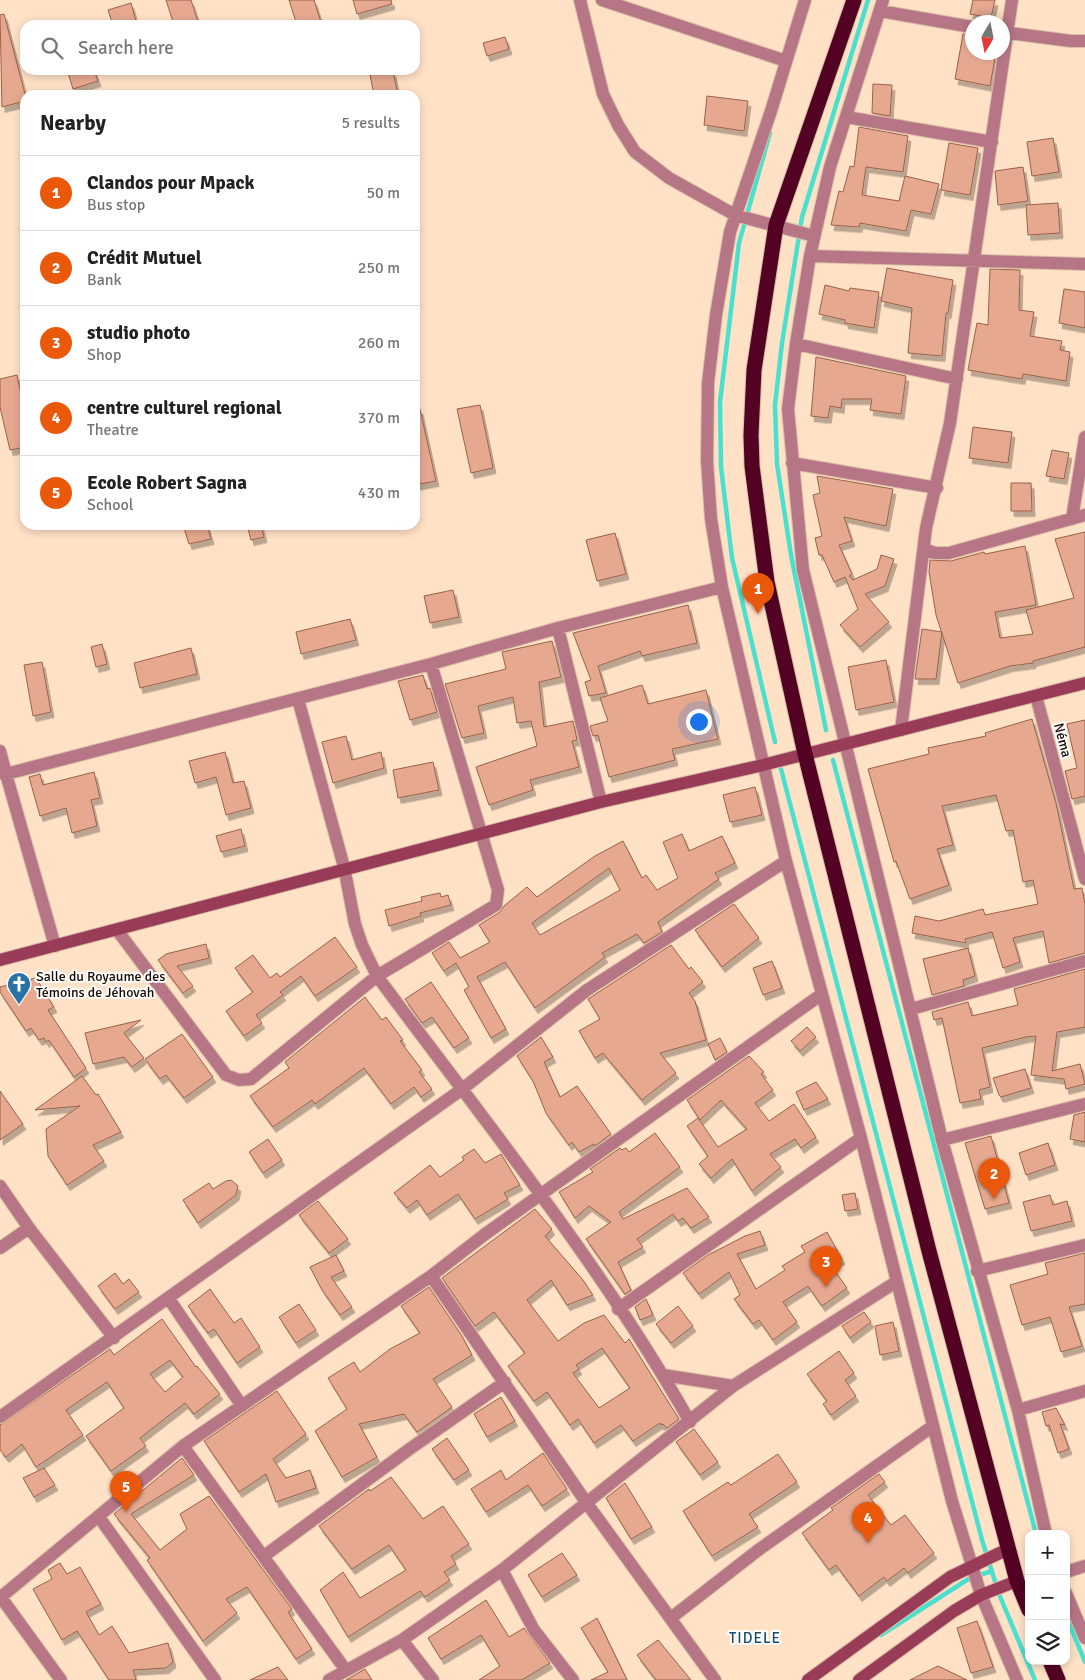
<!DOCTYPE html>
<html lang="en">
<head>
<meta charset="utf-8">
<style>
	body { margin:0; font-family:Signika,sans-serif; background:#f6f6f6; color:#222 }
	.controls { position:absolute; right:15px; bottom:15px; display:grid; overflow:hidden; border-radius:10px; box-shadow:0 2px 8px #0003 }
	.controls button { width:45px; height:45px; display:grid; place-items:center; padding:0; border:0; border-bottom:1px solid #e0e0e0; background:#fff; color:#222; font:25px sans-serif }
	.compass { position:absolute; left:965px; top:15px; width:45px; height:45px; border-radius:50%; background:#fff; box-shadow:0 2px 8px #0003; rotate:190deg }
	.you { position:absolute; left:698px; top:721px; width:18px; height:18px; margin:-12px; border:4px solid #fff; border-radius:50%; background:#1a73e8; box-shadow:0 0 0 8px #1a73e833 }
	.badge { display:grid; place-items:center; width:32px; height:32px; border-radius:50%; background:#ea580c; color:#fff; font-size:16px; font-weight:700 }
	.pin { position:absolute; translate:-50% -41px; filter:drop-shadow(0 1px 2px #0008) }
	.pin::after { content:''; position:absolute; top:26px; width:18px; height:15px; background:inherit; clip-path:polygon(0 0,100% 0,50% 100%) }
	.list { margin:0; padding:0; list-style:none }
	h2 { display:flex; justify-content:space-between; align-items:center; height:65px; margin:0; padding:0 20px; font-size:21px }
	h2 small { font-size:16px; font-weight:400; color:#767676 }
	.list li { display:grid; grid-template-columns:32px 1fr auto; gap:15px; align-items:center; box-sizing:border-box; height:75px; padding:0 20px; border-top:1px solid #e0e0e0 }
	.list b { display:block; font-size:19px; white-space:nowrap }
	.list p { margin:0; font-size:16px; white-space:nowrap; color:#767676 }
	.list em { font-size:16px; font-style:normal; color:#767676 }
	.icon { flex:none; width:28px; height:28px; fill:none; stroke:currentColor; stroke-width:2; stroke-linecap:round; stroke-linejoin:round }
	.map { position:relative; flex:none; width:1085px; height:1680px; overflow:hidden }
	.search { position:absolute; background:#fff; box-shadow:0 2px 8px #0003; left:20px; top:20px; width:400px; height:55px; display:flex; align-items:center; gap:12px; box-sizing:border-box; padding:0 18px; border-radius:15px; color:#767676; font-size:19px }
	.panel { position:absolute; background:#fff; box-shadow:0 2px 8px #0003; left:20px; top:90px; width:400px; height:440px; border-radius:15px }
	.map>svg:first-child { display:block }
</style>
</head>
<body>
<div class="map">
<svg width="1085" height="1680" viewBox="0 0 1085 1680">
	<defs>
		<filter id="shadow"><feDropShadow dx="3" dy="5.5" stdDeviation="0" flood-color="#0004"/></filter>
	</defs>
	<rect width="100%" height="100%" fill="#ffe1c6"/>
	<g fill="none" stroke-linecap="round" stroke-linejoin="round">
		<path stroke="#49e0cf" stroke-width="4.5" d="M770,133L739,243L720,402L721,467L732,558L775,742
			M826,730L791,555L777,464L775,405L782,343L802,217L868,0
			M833,760L1036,1534
			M781,769L982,1540L999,1594L1035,1680
			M1066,1616L1085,1662
			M881,1635L970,1578L992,1571"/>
	</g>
	<path fill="#e6a990" stroke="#986149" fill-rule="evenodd" filter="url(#shadow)" d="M166,0H191L199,25H174Z
		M289,0H314L321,22L297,25Z
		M353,0H391L392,4L357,14Z
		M973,0H995L991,18L970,14Z
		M131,3L137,25H113L108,10Z
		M4,14L25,94V101L2,107L0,15Z
		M963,34L972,35V52H996L990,86L955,79Z
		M505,37L509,49L487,56L483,43Z
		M67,70H94L98,81L73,89Z
		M393,71L398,95H374L370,75Z
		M873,84L892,85L890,116L872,113Z
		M707,96L748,101L744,131L704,125Z
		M859,127L908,136L903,172L866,167L862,195L899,201L905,176L939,184L931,214L911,210L906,231L860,223L859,227L831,225L839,191L843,192L850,166L854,167Z
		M1053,138L1059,172L1032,176L1027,142Z
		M949,143L978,148L970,195L941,190Z
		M1023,167L1028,201L998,205L995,171Z
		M1058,203L1060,233L1028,235L1026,205Z
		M887,268L953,280L948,313H946L942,356L908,353L912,308L881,301Z
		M990,269L1020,270L1019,310L1034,312L1030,336L1062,341L1060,350L1070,352L1066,381L1023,374L1022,379L968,370L977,323L988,325Z
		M825,285L849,291L850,288L879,292L874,328L845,323V320L819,314Z
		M1064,289L1085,292V328L1059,323Z
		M816,357L906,376L901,414L870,410L872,399H842L841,408L830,406L828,418L811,416Z
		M17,375L25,412V447L10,450L0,407V379Z
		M480,405L493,468L471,473L457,409Z
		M415,409H420L436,481L415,485Z
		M973,427L1012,432L1008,463L969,458Z
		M1052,450L1069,453L1064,479L1046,476Z
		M817,476L893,489L886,526L844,517L852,541L839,545L852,574L849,576L853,580L877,569L881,555L894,559L885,586L865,594L889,622L860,647L840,625L858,609L845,577L834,582L822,555H819L815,538L822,536L813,495L820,493Z
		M1011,483H1031L1032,511H1011Z
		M183,525H207L211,539L189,544Z
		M247,525H261L264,537L251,540Z
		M1085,532V647L1033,661V663L1010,666L958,683L936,615L929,572L930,560L951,561L984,552L985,554L1025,546L1036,605L995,612L1000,638L1033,634L1026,610L1074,598L1055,539Z
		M615,533L626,574L597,581L586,540Z
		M453,590L459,617L430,623L424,596Z
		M688,605L697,643L642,656L640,651L598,666L606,693L589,696L585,682L591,680L573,633Z
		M350,619L356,640L301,654L296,632Z
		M922,629L942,632L936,679H915Z
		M552,641L561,677L539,682L544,727L573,721L577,740L572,741L579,767L530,780L533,790L489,805L476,767L537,746L531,721L517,723L513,697L478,706L484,733L462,738L445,684L506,669L502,652Z
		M102,644L107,664L96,667L91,647Z
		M191,648L197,674L140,688L134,663Z
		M886,660L894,702L856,710L848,667Z
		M42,662L51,712L33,716L24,665Z
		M423,675L427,689L430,688L437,712L410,720L398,681Z
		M642,685L648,704L706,690L718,739L672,749L675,760L609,777L598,735L593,736L590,726L608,721L600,698Z
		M1032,719L1056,803L1074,889L1082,888L1085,904V953L1049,963L1043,931L1013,938L1020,962L1003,968L992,932L965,939L966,943L912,933L915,916L939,921L983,909L985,915L1038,904L1033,880L1023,882L1013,830L1006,831L996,795L942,806L953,845L937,849L949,885L910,899L896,861L894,862L868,769L929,754L928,748L986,736L985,733Z
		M1085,720V796L1072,799L1065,771L1077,768L1067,724Z
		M346,736L352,760L381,752L384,768L333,783L322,742Z
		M225,752L233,783L244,781L251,808L226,815L216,777L195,783L189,761Z
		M433,762L439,790L398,798L393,770Z
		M94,772L100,798L91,800L97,826L72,833L66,808L40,816L29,777L40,774L43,785Z
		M755,787L762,815L730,822L723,795Z
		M241,829L245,846L221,852L216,836Z
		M682,834L689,851L722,836L735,863L715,873L719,879L658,922L662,932L644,943L637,934L602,953L605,957L535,1008L505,962L477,977L506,1029L491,1038L464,990L469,987L456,963L444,971L432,953L449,942L460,958L490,942L479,925L500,912L504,906L527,887L537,897L595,856L623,841L642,878L646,875L657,890L678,878L663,842ZM609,868L620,890L540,935L532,923Z
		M440,893L441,897L448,895L451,905L420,913L421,916L389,926L385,910L422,901L421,897Z
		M734,904L759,938L722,967L695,930Z
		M335,937L357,967L315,996L301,976L280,992L283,995L256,1015L262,1023L244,1036L226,1011L253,992L235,968L253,955L270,978L277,973L280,977Z
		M206,944L209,958L177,966L193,986L183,993L158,960L166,954Z
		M671,945L689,969L691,967L703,982L689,993L695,1001L706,1040L660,1053L676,1073L642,1100L603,1053L595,1058L579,1031L600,1019L588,999Z
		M968,948L975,976L963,980L964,986L932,995L923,959Z
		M772,961L782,988L763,995L753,968Z
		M1085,969V1027L1057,1032L1052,1071L1080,1064L1085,1084L1066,1089L1064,1079L1031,1075L1036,1036L1026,1037L982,1048L990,1087L979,1090L981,1099L960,1103L942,1018L934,1020L932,1012L968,1002L972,1016L1018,1005L1014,989Z
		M36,978L54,1007L48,1010L86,1068L74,1077L49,1040L46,1042L44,1038L39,1040L31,1028L26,1031L0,992V987Z
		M431,982L469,1038L454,1048L432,1017L422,1023L405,999Z
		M365,997L382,1020L386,1017L403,1040L400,1041L422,1070L419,1072L432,1089L421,1097L414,1087L391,1104L364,1068L315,1104L312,1100L273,1127L250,1096L289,1068L285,1062Z
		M141,1020L124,1033L144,1058L132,1067L124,1057L93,1064L85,1033Z
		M807,1027L816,1037L800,1051L791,1041Z
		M182,1034L213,1077L184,1098L166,1075L160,1079L145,1059Z
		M541,1037L553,1057L544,1062L560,1097L577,1086L611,1134L595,1146L594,1144L579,1152L572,1142L569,1145L546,1113L533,1081L517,1056Z
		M720,1038L727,1052L715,1060L708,1044Z
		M749,1056L764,1072L761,1074L773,1090L755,1103L769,1121L794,1104L816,1137L801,1148L795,1139L770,1154L781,1167L752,1191L732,1159L711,1178L699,1164L708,1156L687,1126L698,1118L718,1147L747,1129L721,1100L700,1120L687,1100Z
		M1025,1069L1031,1088L1001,1097L999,1095L993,1078Z
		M82,1076L96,1095L98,1094L121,1132L93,1145L104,1161L67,1185L48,1156L46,1129L80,1106L35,1110Z
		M816,1082L828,1099L804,1110L796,1092Z
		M0,1091L23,1124L0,1140Z
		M1085,1112V1142L1070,1139L1074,1115Z
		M655,1133L680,1167L619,1212L623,1219L687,1188L709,1217L691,1228L683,1218L678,1221L673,1214L637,1239L643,1247L618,1262L631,1290L625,1294L586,1239L611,1222L589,1206L575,1218L559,1192L593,1172L590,1169L620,1148L622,1150L626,1148L629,1152Z
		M991,1136L1009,1203L985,1209L965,1143Z
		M268,1139L282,1160L263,1173L249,1152Z
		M1048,1143L1055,1165L1026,1175L1019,1153Z
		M474,1149L485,1163L501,1154L520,1185L504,1193L508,1199L475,1219L458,1194L427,1215L417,1200L407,1208L394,1193L430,1165L440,1177L464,1160L462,1157Z
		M231,1180L238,1186L236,1195L198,1223L183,1200L209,1183L213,1189L226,1181Z
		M855,1193L858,1209L845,1211L842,1195Z
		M1050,1195L1053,1205L1067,1201L1072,1221L1031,1231L1023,1202Z
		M318,1201L348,1239L329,1253L299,1215Z
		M535,1209L552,1229L545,1236L583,1280L593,1295L567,1305L551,1280L527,1300L558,1341L584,1323L604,1315L625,1343L629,1339L679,1419L667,1428L663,1424L661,1425L660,1423L633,1441L621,1425L594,1443L578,1419L570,1425L547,1392L534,1401L508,1366L525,1353L494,1312L475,1326L442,1278ZM602,1348L630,1388L599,1408L573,1373L579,1369L576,1365Z
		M760,1231L765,1245L737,1254L756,1289L785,1270L782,1266L805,1252L801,1246L827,1232L842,1259L830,1264L847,1288L822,1306L808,1286L783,1302L797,1322L773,1340L759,1320L753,1324L734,1299L740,1295L729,1272L699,1294L683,1273L708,1255L745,1236Z
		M1085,1253V1304L1069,1307L1082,1346L1061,1352L1050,1317L1022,1325L1010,1285L1048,1274L1045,1263Z
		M336,1255L344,1271L331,1277L352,1307L340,1315L322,1290L310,1267Z
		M115,1273L123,1284L129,1279L139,1292L115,1309L98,1286Z
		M429,1287L462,1336L472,1355L433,1379L452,1407L417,1432L404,1414L359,1424L377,1457L342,1477L315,1431L347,1409L328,1378L354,1362L360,1372L390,1349L420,1333L401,1306Z
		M210,1289L234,1323L241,1318L260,1347L237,1363L214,1329L208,1333L188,1306Z
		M646,1299L653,1315L640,1320L635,1307Z
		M299,1304L316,1330L296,1343L279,1317Z
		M678,1306L693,1326L671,1343L656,1324Z
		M864,1312L871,1322L850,1338L842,1326Z
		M162,1319L196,1367L197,1366L220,1394L194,1414L185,1403L140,1438L146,1446L111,1471L86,1436L124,1408L107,1382L66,1410L83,1435L36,1467L22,1444L6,1457L0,1450V1425L110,1349L114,1355ZM170,1360L183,1377L165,1392L150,1374Z
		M893,1322L899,1351L880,1355L875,1326Z
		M839,1351L854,1373L845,1380L856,1396L831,1415L823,1404L827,1401L807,1374Z
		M277,1391L306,1434L273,1459L286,1478L310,1470L316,1488L276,1502L266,1474L239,1492L204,1441Z
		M501,1397L515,1421L487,1437L474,1414Z
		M1056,1408L1065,1425L1060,1424L1069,1449L1058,1453L1049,1425L1046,1426L1042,1412Z
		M694,1429L718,1462L700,1475L676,1442Z
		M447,1438L469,1470L454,1480L432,1449Z
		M543,1453L567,1489L542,1506L528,1485L486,1512L471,1489L501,1470L506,1480Z
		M778,1454L797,1482L749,1514L758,1527L712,1556L683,1511L728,1482L731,1485Z
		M182,1458L194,1475L131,1514L160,1550L187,1529L180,1514L209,1496L292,1609L288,1612L312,1649L296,1659L247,1587L226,1599L237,1613L203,1641L147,1560L150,1558L114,1514Z
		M44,1468L55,1485L34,1497L23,1478Z
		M879,1474L885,1482L868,1495L891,1525L905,1515L934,1553L908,1573L904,1568L887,1581L884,1577L859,1596L836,1565L829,1570L802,1533L833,1510L831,1508Z
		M391,1477L423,1519L443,1506L469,1544L451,1556L456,1564L444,1572L450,1580L425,1597L420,1591L348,1637L320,1590L343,1572L360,1598L406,1570L389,1545L352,1569L319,1526L369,1489L370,1491Z
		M625,1483L652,1527L631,1539L606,1498Z
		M562,1553L577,1575L542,1597L528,1575Z
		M60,1563L67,1574L80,1567L101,1604L86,1612L99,1635L112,1626L129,1653L168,1643L173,1662L166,1668L133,1670L136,1680H109L77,1631L62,1640L33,1589L52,1579L48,1570Z
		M486,1600L509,1637L524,1628L550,1663L522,1680H479L500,1666L481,1635L441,1659L428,1638Z
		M597,1618L627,1680H591L608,1672L581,1628Z
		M977,1621L993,1667L971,1673L957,1628Z
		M658,1640L691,1680H656L637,1655Z
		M938,1666L967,1680H910Z
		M278,1667L288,1680H250Z
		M365,1669L372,1680H346Z"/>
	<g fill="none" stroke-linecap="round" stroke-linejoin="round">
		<g stroke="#dabea6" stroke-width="14">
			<path id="street" d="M580,0L603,94L618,125L635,152L669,178L735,215L814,236
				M602,0L786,61
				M805,0L771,111L730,232L716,315L708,383L707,461L711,519L722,587L786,861L861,1138L952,1501L981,1595L1017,1680
				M883,0L830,167L810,256L796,344L788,409L803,570L942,1140L1018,1410L1046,1534
				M880,11L972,27
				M1002,32L1071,41H1085
				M846,117L992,142
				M810,256L1085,264
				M796,344L957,379
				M792,463L937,488
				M1072,519L1085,437
				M924,549L935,553H949L1085,515
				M558,628L601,802
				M1036,696L1085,879
				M298,699L344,867L355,924L362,945L377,976C485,1122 601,1264 690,1422
				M901,730L926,528L950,423L1012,0
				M0,751L6,774L431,664L558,628L722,587
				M0,773L6,774L55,946
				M117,930L226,1075L239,1080L251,1079L377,976L496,905L498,890L431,664
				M911,1009L1085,961
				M942,1140L1085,1104
				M0,1186L29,1228L114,1338
				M0,1248L29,1228
				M977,1271L1085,1245
				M431,1276L586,1502L715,1680
				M169,1299L242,1406
				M618,1309L861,1138
				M663,1375L733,1386
				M1018,1410L1085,1391
				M0,1417L461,1090L587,990L786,861
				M183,1446L345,1669
				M99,1517L215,1680
				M264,1556L411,1448L505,1382
				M502,1570L534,1630L573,1680
				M1066,1572L1085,1566
				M1066,1593L1085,1638
				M0,1596L61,1680
				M1,1597L183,1446L431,1276L484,1235L822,994
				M671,1618L757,1551L933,1426
				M402,1640L433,1680
				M329,1680L402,1640L502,1570L733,1386L896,1282"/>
		</g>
		<g stroke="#dabea6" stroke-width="14">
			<path id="secondary" d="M0,960L601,802L763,765L1085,683
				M808,1680L950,1577L1008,1549
				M859,1680L954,1611L981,1595L1017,1581"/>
		</g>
		<g stroke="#dabea6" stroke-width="17">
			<path id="highway" d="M854,0L776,225L754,370L751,435L752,466L767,582L805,754L929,1251L1017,1581L1029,1610
				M1050,1661L1058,1680"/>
		</g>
		<use href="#street" stroke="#b77686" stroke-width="12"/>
		<use href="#secondary" stroke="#993c58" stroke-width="12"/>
		<use href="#highway" stroke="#530224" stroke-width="15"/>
	</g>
	<defs>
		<g id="church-pin" transform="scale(1.25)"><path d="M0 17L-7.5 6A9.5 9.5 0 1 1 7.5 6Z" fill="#2a72a6" stroke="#fff"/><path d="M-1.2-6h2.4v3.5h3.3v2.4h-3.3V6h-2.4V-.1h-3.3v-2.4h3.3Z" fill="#fff"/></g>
	</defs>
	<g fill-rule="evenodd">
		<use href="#church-pin" x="19" y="984"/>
	</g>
	<g text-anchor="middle" stroke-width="4" stroke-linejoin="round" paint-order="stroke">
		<g font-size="14" fill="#190900" stroke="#fff">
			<text transform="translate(1063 740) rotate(75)" y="5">Néma</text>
		</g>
		<g font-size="14" fill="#190900" stroke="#fff" text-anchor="start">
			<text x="36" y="981">Salle du Royaume des<tspan x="36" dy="16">Témoins de Jéhovah</tspan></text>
		</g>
		<g font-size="15" letter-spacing="1" fill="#194b6f" stroke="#fff">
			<text x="755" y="1643">TIDELE</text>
		</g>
	</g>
</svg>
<div class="controls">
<button>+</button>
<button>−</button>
<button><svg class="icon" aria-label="layers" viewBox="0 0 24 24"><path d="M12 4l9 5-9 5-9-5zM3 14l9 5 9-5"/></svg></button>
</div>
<svg class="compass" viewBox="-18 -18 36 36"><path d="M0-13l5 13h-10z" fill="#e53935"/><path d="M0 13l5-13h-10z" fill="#767676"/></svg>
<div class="you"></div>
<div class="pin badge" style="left:758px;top:614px">1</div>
<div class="pin badge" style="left:994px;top:1199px">2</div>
<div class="pin badge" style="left:826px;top:1287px">3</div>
<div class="pin badge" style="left:868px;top:1543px">4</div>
<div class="pin badge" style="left:126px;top:1512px">5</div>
<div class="search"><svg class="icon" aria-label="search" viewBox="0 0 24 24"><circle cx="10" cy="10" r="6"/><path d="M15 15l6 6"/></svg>Search here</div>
<section class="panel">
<h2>Nearby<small>5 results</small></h2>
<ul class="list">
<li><span class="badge">1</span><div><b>Clandos pour Mpack</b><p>Bus stop</p></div><em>50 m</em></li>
<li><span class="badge">2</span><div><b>Crédit Mutuel</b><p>Bank</p></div><em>250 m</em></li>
<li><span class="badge">3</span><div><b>studio photo</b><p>Shop</p></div><em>260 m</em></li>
<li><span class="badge">4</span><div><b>centre culturel regional</b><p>Theatre</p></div><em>370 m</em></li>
<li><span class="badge">5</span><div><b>Ecole Robert Sagna</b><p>School</p></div><em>430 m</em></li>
</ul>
</section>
</div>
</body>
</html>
